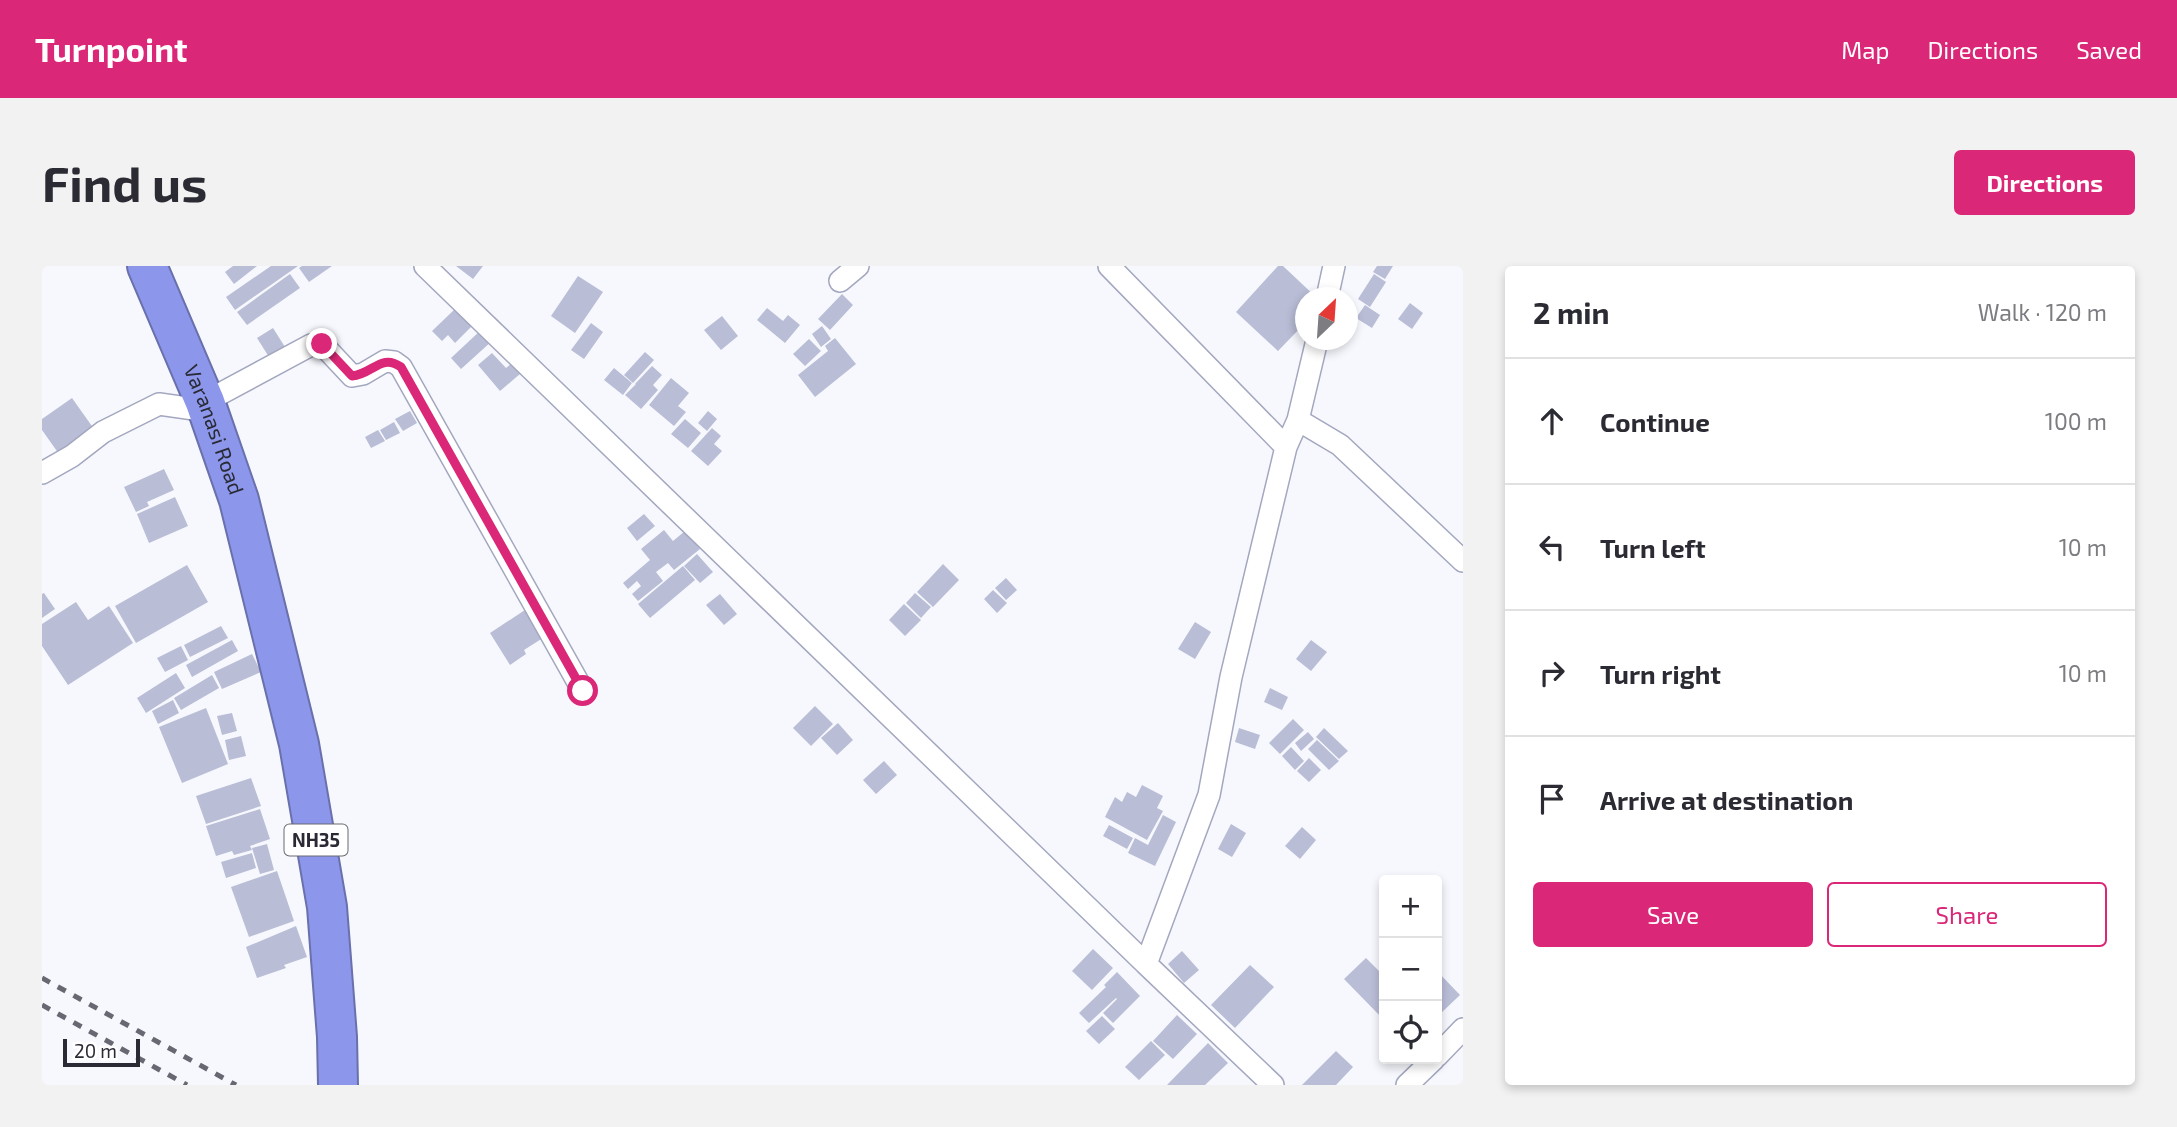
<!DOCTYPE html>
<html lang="en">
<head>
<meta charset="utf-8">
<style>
	body { margin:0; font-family:"Exo 2",sans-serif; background:#f2f2f3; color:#2b2b33 }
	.controls { position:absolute; right:21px; bottom:21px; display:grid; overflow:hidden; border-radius:7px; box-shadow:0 4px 10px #0003 }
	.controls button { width:63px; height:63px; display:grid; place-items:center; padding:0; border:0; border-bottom:2px solid #e1e1e2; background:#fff; color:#2b2b33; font:35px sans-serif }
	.compass { position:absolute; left:1253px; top:21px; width:63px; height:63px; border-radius:50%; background:#fff; box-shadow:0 4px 10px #0003; rotate:25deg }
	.scale { position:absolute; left:21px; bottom:18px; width:77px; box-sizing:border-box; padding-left:7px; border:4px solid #292a34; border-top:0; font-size:19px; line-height:24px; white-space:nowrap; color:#292a34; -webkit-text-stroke:5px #fff; paint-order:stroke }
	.stop { position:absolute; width:21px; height:21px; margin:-16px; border:5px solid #db2777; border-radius:50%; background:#fff }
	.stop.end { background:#db2777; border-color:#fff; box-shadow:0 2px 7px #0008 }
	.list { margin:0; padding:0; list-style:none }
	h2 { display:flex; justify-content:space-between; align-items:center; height:91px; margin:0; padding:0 28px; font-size:30px }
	h2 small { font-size:23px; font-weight:400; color:#7c7c81 }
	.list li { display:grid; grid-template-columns:46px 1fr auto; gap:21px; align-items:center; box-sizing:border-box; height:126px; padding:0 28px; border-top:2px solid #e1e1e2 }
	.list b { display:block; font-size:26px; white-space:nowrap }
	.list em { font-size:23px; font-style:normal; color:#7c7c81 }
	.actions { display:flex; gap:14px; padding:21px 28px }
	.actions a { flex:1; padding:16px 0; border:2px solid #db2777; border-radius:7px; text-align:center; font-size:24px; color:#db2777 }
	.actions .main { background:#db2777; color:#fff }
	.icon { flex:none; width:38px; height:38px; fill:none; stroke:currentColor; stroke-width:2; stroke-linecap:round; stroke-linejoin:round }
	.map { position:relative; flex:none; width:1421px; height:819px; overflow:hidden; border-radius:7px }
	header { display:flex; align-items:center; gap:42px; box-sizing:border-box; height:98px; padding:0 35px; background:#db2777; color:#fff }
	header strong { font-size:33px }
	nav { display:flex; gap:38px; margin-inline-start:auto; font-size:24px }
	.intro { display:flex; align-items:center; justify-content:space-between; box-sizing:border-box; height:168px; padding:0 42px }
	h1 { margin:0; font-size:49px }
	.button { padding:18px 32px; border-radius:7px; background:#db2777; color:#fff; font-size:24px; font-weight:700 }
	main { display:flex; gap:42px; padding:0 42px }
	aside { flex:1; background:#fff; border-radius:7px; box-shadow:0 4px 10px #0003 }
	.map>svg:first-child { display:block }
</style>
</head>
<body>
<header>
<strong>Turnpoint</strong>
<nav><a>Map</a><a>Directions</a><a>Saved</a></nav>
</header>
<div class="intro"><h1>Find us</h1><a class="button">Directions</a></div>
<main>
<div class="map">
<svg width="1421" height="819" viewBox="0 0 1421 819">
	<rect width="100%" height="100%" fill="#f7f8fd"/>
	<path fill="#b9bdd6" d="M191,0H215L192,18L183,6Z
		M229,0H256L193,44L184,31Z
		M260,0H290L267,16L257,2Z
		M414,0H441L431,13Z
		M1236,0H1241L1275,32H1264V56L1236,85L1194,46Z
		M1335,0H1351L1343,13L1331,6Z
		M248,8L258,22L205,59L195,46Z
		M1332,8L1344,16L1328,41L1316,33Z
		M536,10L561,26L533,67L509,50Z
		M800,28L811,39L788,64L776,53Z
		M1368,37L1381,47L1370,63L1356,53Z
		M1323,39L1338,49L1330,62L1314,52Z
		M725,42L741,55L746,49L758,59L743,77L715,54Z
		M413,43L430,60L413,77L406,69L400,75L390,65Z
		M680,50L696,70L679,84L662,64Z
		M549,57L561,66L542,93L529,84Z
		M780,60L789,73L779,81L770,68Z
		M231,62L243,81L227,91L215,72Z
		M439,64L450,75L419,103L409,92Z
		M793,72L814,98L773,131L756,109L786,85L783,80Z
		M767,73L779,85L763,100L751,88Z
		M603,86L612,94L591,117L582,109Z
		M450,87L464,102L476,92L485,102L458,125L436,99Z
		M610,100L620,109L611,119L616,124L599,143L583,129L593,119L594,120L593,118Z
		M572,102L590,117L581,129L562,114Z
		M629,112L647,127L636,140L644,146L632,160L607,139Z
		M30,132L52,163L17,188L0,164V153Z
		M368,145L375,157L361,165L353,153Z
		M666,145L675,153L665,165L656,157Z
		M643,153L659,167L646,182L629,168Z
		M352,156L358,167L344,174L338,164Z
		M670,162L679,170L672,178L680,185L666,200L649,185Z
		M336,164L343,175L329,182L323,171Z
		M122,203L132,224L105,236L107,240L94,246L82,221Z
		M133,231L146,260L107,277L95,248Z
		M602,248L613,260L595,275L585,262Z
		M622,264L631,275L643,265L658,283L632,304L626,297L614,306L621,315L596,335L590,328L599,320L595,315L586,323L581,317L608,294L599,283Z
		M655,288L671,306L658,317L642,300Z
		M901,298L917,314L891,341L875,326Z
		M145,299L166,336L94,377L73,340Z
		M641,300L653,314L608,352L596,338Z
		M964,312L975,324L964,334L953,322Z
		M951,324L965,337L955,347L942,333Z
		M2,327L13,343L0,352V328Z
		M873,327L889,341L879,352L864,337Z
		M678,328L695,348L682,359L664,339Z
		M34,336L46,354L67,340L91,377L26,419L0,380V358Z
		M862,338L879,354L863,370L847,354Z
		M486,342L504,370L482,384L484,388L468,399L448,367Z
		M1153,356L1169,366L1153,393L1136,383Z
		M179,360L186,372L148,391L142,379Z
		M190,374L196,385L150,411L144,399Z
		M1269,374L1285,386L1269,405L1254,393Z
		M139,380L146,394L123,406L115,392Z
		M210,388L219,406L180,423L172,406Z
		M134,407L143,422L104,447L95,432Z
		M170,409L177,422L139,444L132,432Z
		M1228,422L1246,431L1240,444L1222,436Z
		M131,434L137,447L116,458L110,445Z
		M773,440L791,458L769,480L751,462Z
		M164,442L186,498L140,517L117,461Z
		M190,447L195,465L180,469L175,450Z
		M1251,453L1262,464L1238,488L1227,477Z
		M796,457L811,474L795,489L779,472Z
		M1197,462L1218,469L1213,483L1193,476Z
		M1282,462L1306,485L1297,493L1274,471Z
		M1266,466L1272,473L1259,485L1253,477Z
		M199,470L204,490L187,494L183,474Z
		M1275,474L1297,495L1287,504L1266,483Z
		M1249,481L1262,495L1253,504L1240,490Z
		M1267,492L1279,504L1267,516L1255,505Z
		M842,495L855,509L834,528L821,514Z
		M209,512L219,540L164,558L154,530Z
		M1100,519L1121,530L1115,542L1121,545L1105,574L1063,551L1073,531L1080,536L1085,526L1094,531Z
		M218,543L228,573L208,580L210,584L192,589L190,585L174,590L164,560Z
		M1121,549L1134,556L1113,600L1086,587L1093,572L1106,579Z
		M1189,558L1204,567L1190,591L1176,583Z
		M1067,559L1091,572L1085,583L1061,570Z
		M1260,561L1274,574L1258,593L1243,580Z
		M225,578L232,604L218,608L210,582Z
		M210,587L214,602L184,612L179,596Z
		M235,605L252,655L207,671L189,621Z
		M254,660L265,691L242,699L244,702L215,712L204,681Z
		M1051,683L1071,702L1050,724L1030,705Z
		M1140,685L1157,704L1142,717L1126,698Z
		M1324,692L1342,710L1338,714L1342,718V754L1302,713Z
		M1208,699L1232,721L1193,762L1169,739Z
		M1395,705L1418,729L1397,749L1395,746Z
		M1075,706L1098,730L1071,757L1061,747L1075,733L1074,732L1047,757L1037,747L1064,721L1062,719Z
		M1135,749L1155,768L1131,793L1111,775Z
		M1060,750L1073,763L1057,778L1044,765Z
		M1109,775L1123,789L1097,814L1083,801Z
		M1166,777L1186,797L1163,819H1125Z
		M1294,785L1311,801L1294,819H1260Z"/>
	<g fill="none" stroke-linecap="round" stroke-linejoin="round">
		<g stroke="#a3a7bf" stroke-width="24">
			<path id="street" d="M383,0L1104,698L1167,529L1189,411L1244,181L1256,154L1275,74
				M1067,0L1244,181
				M798,15L816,0
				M1285,32L1292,0
				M163,136L269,79L280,78L310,110L321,108L343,95L352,96L359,101L541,425
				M1256,154L1298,179L1421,295
				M0,207L30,190L61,166L117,138L166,145
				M1104,698L1231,819
				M1395,790L1421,763
				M1365,819L1392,793"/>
		</g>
		<g stroke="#6970ab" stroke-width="42">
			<g id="highway">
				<path id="s1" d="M105,0L163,136L197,234L257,478L285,641L295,771L296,819"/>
			</g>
		</g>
		<use href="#street" stroke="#fff" stroke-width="21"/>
		<use href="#highway" stroke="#8c96eb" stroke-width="38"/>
		<path stroke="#676871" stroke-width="5" stroke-dasharray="9 9" stroke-linecap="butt" d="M0,712L194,819
			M0,739L145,819"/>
	</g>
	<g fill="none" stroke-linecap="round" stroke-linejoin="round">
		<path stroke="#db2777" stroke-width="9" d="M280,78L310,110C331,108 339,87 359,101L541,425"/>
	</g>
	<g text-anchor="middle" stroke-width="5" stroke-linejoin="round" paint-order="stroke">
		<rect fill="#fff" stroke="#696a71" stroke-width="2" x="242.5" y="558.5" width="63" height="31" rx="5"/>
		<g font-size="19" font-weight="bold" fill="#292a34">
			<text x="274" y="581">NH35</text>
		</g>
		<g font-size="21" fill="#292a34" stroke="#fff">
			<text dy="7" stroke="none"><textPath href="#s1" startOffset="177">Varanasi Road</textPath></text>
		</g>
	</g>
</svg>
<div class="controls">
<button>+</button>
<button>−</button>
<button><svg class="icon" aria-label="locate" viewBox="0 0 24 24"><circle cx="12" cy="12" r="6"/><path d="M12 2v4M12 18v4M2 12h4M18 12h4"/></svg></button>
</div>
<svg class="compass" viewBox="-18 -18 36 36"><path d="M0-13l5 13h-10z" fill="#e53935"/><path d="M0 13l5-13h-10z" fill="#7c7c81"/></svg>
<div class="scale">20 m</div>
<div class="stop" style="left:541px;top:425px"></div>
<div class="stop end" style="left:280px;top:78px"></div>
</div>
<aside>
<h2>2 min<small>Walk · 120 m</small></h2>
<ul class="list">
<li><svg class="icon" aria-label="ahead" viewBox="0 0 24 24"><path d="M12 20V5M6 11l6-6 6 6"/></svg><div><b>Continue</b></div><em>100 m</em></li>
<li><svg class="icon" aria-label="left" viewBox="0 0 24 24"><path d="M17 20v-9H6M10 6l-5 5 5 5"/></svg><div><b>Turn left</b></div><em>10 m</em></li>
<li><svg class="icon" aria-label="right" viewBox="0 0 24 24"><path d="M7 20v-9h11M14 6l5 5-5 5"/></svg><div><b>Turn right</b></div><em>10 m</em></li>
<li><svg class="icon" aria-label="arrive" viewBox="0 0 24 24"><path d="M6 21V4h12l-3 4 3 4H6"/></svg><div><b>Arrive at destination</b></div></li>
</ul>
<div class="actions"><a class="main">Save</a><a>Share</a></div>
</aside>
</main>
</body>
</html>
